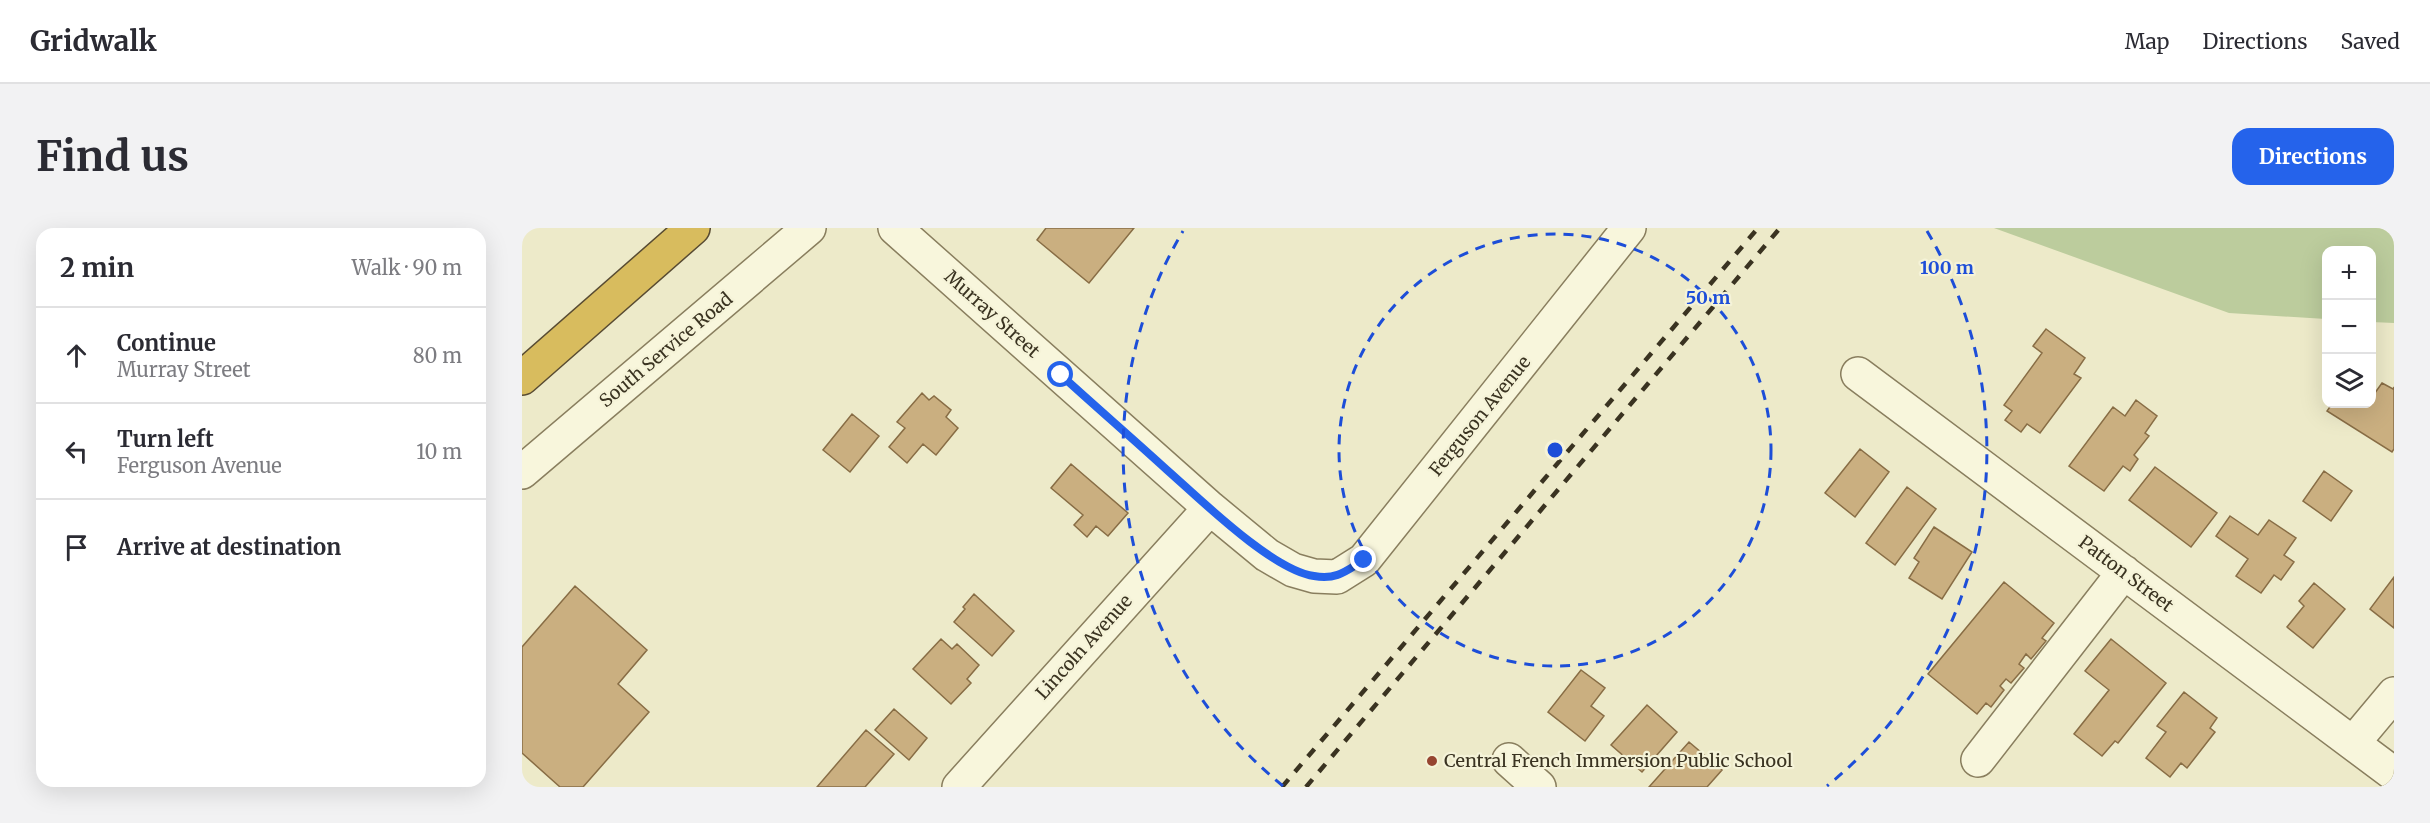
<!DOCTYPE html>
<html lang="en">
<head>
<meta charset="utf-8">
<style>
	body { margin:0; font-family:Merriweather,serif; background:#f2f2f3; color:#2b2b33 }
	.controls { position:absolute; right:18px; top:18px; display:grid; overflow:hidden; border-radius:12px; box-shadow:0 6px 24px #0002 }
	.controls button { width:54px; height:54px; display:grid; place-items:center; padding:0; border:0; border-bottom:2px solid #e1e1e2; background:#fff; color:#2b2b33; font:30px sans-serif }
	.stop { position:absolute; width:18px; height:18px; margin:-14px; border:4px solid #2563eb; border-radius:50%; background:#fff }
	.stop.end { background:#2563eb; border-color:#fff; box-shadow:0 2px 6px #0008 }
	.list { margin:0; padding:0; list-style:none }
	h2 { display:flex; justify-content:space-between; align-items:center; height:78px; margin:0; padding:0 24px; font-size:26px }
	h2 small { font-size:20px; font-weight:400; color:#7c7c81 }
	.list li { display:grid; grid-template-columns:39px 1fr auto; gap:18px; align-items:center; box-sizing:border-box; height:96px; padding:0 24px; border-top:2px solid #e1e1e2 }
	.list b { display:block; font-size:22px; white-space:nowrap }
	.list p { margin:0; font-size:20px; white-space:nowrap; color:#7c7c81 }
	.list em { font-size:20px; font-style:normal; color:#7c7c81 }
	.icon { flex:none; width:33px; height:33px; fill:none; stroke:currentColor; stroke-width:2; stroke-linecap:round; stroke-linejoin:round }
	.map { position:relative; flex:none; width:1872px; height:559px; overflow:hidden; border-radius:18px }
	header { display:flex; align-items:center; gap:36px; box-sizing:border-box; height:84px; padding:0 30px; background:#fff; border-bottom:2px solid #e1e1e2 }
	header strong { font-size:28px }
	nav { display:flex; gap:33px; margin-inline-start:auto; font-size:21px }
	.intro { display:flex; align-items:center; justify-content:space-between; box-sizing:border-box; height:144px; padding:0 36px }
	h1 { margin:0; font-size:42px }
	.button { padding:15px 27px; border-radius:18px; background:#2563eb; color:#fff; font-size:21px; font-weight:700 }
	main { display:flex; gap:36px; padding:0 36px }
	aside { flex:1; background:#fff; border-radius:18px; box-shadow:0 6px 24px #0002 }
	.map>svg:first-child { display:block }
</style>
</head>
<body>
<header>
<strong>Gridwalk</strong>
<nav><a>Map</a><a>Directions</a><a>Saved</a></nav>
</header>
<div class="intro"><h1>Find us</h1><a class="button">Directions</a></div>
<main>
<aside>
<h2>2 min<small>Walk · 90 m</small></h2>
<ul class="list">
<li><svg class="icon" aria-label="ahead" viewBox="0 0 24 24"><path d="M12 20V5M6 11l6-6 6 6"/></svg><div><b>Continue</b><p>Murray Street</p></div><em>80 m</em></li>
<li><svg class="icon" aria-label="left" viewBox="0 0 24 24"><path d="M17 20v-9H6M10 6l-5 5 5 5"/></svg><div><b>Turn left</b><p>Ferguson Avenue</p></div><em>10 m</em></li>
<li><svg class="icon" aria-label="arrive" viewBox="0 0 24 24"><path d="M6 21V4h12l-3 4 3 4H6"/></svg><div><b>Arrive at destination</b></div></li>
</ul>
</aside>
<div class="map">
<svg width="1872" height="559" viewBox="0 0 1872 559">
	<rect width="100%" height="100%" fill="#edeac9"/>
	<path fill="#bccc9d" d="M1472,0H1872V95L1850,94V22H1804V91L1707,85Z"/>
	<path fill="#caaf80" stroke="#886d45" stroke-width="1.5" d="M524,0H612L567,55L515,12Z
		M1524,101L1563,130L1552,146L1559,150L1518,205L1505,196L1499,204L1483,192L1490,183L1482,177L1520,125L1511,118Z
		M1860,155L1871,161L1872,159V221L1870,224L1805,183L1810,176H1850V169Z
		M400,165L407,172L412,168L429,182L424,189L436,200L414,227L401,216L385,235L367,219L383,200L375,194Z
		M1614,172L1635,188L1623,205L1627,208L1612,227L1616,231L1608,243L1601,238L1582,263L1547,238L1591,179L1603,188Z
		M330,186L357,208L328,244L301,222Z
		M1338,221L1367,244L1333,289L1303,265Z
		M549,236L606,285L586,308L574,298L565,309L552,297L561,287L529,260Z
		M1633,239L1695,285L1669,319L1607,272Z
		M1802,243L1830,263L1809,293L1781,273Z
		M1385,259L1414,281L1373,337L1344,315Z
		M1708,288L1736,307L1747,292L1774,310L1762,327L1772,334L1759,352L1752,347L1739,365L1714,348L1726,331L1694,308Z
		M1412,299L1450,324L1420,371L1387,350L1397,334L1392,330Z
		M1872,349V400L1848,381Z
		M1482,354L1532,395L1520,410L1524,413L1509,431L1504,426L1497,436L1502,440L1489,455L1484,451L1478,458L1482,462L1469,479L1464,475L1455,486L1406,446Z
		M1792,355L1823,381L1791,420L1765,399L1782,378L1777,373Z
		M53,358L125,422L96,456L127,484L61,559H38L0,525V419Z
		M452,366L492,403L470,428L432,394L443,381L441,379Z
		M419,411L430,421L435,416L457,437L445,451L449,455L429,476L391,441Z
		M1589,411L1644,455L1596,515L1593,513L1580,528L1552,506L1587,462L1563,443Z
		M1059,442L1083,460L1069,478L1082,488L1063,513L1026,484Z
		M1662,464L1695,490L1688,500L1693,504L1665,540L1659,535L1648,549L1624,530L1644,504L1635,498Z
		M1125,477L1155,504L1120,544L1089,517Z
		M372,481L405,510L387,532L353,502Z
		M344,502L372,526L343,559H295Z
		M1167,514L1200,542L1185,559H1127Z"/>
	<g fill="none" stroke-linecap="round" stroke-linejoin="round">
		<g stroke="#897e5e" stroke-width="36">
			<path id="minor" d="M373,0L688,280L745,327L771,342L792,348L815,349L842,332L1107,0
				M1336,146L1872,546
				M0,244L287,0
				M1831,515L1872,466
				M987,532L1017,559
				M1456,532L1602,344
				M437,559L688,280"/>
		</g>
		<g stroke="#584b32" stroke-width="36">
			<path id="highway" d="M0,150L171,0"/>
		</g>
		<use href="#minor" stroke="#f8f6dc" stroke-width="33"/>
		<use href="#highway" stroke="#d8bc5e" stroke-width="33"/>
		<path stroke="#3a3321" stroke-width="4.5" stroke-dasharray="10 10" stroke-linecap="butt" d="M760,559L1236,0
			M784,559L1258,0"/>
	</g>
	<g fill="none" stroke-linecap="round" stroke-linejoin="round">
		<path stroke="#2563eb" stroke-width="8" d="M539,147C574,179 610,210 645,242C678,271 750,342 792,348C815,352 824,343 842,332"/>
	</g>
	<g fill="none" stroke="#1d4ed8" stroke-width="3" stroke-dasharray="10 8">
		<circle cx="1033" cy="222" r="216"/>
		<path d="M761 558A432 432 0 0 1 661 3M1405 3A432 432 0 0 1 1305 558"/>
	</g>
	<circle fill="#964530" stroke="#f5f3d8" stroke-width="2" cx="910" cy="533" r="6"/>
	<g text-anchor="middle" stroke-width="4.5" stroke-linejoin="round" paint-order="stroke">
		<g font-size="18" fill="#3a3321" stroke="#f5f3d8">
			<text transform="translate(470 86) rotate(42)" y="6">Murray Street</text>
			<text transform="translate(144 122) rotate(-40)" y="6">South Service Road</text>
			<text transform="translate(958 188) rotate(-51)" y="6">Ferguson Avenue</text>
			<text transform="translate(1604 346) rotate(37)" y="6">Patton Street</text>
			<text transform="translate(562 419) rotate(-48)" y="6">Lincoln Avenue</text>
		</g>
		<g font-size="18" fill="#3a3321" stroke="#f5f3d8" text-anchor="start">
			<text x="922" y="539">Central French Immersion Public School</text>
		</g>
	</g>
	<circle cx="1033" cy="222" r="9" fill="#1d4ed8" stroke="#f5f3d8" stroke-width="3"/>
	<g font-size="18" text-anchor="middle" font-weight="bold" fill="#1d4ed8" stroke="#f5f3d8" stroke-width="4.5" stroke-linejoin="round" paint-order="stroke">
		<text x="1425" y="46">100 m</text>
		<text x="1186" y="76">50 m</text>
	</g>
</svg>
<div class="controls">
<button>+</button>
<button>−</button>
<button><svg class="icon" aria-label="layers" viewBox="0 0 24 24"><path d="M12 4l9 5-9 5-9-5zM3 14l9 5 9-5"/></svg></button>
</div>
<div class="stop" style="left:539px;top:147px"></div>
<div class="stop end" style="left:842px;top:332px"></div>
</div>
</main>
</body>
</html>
